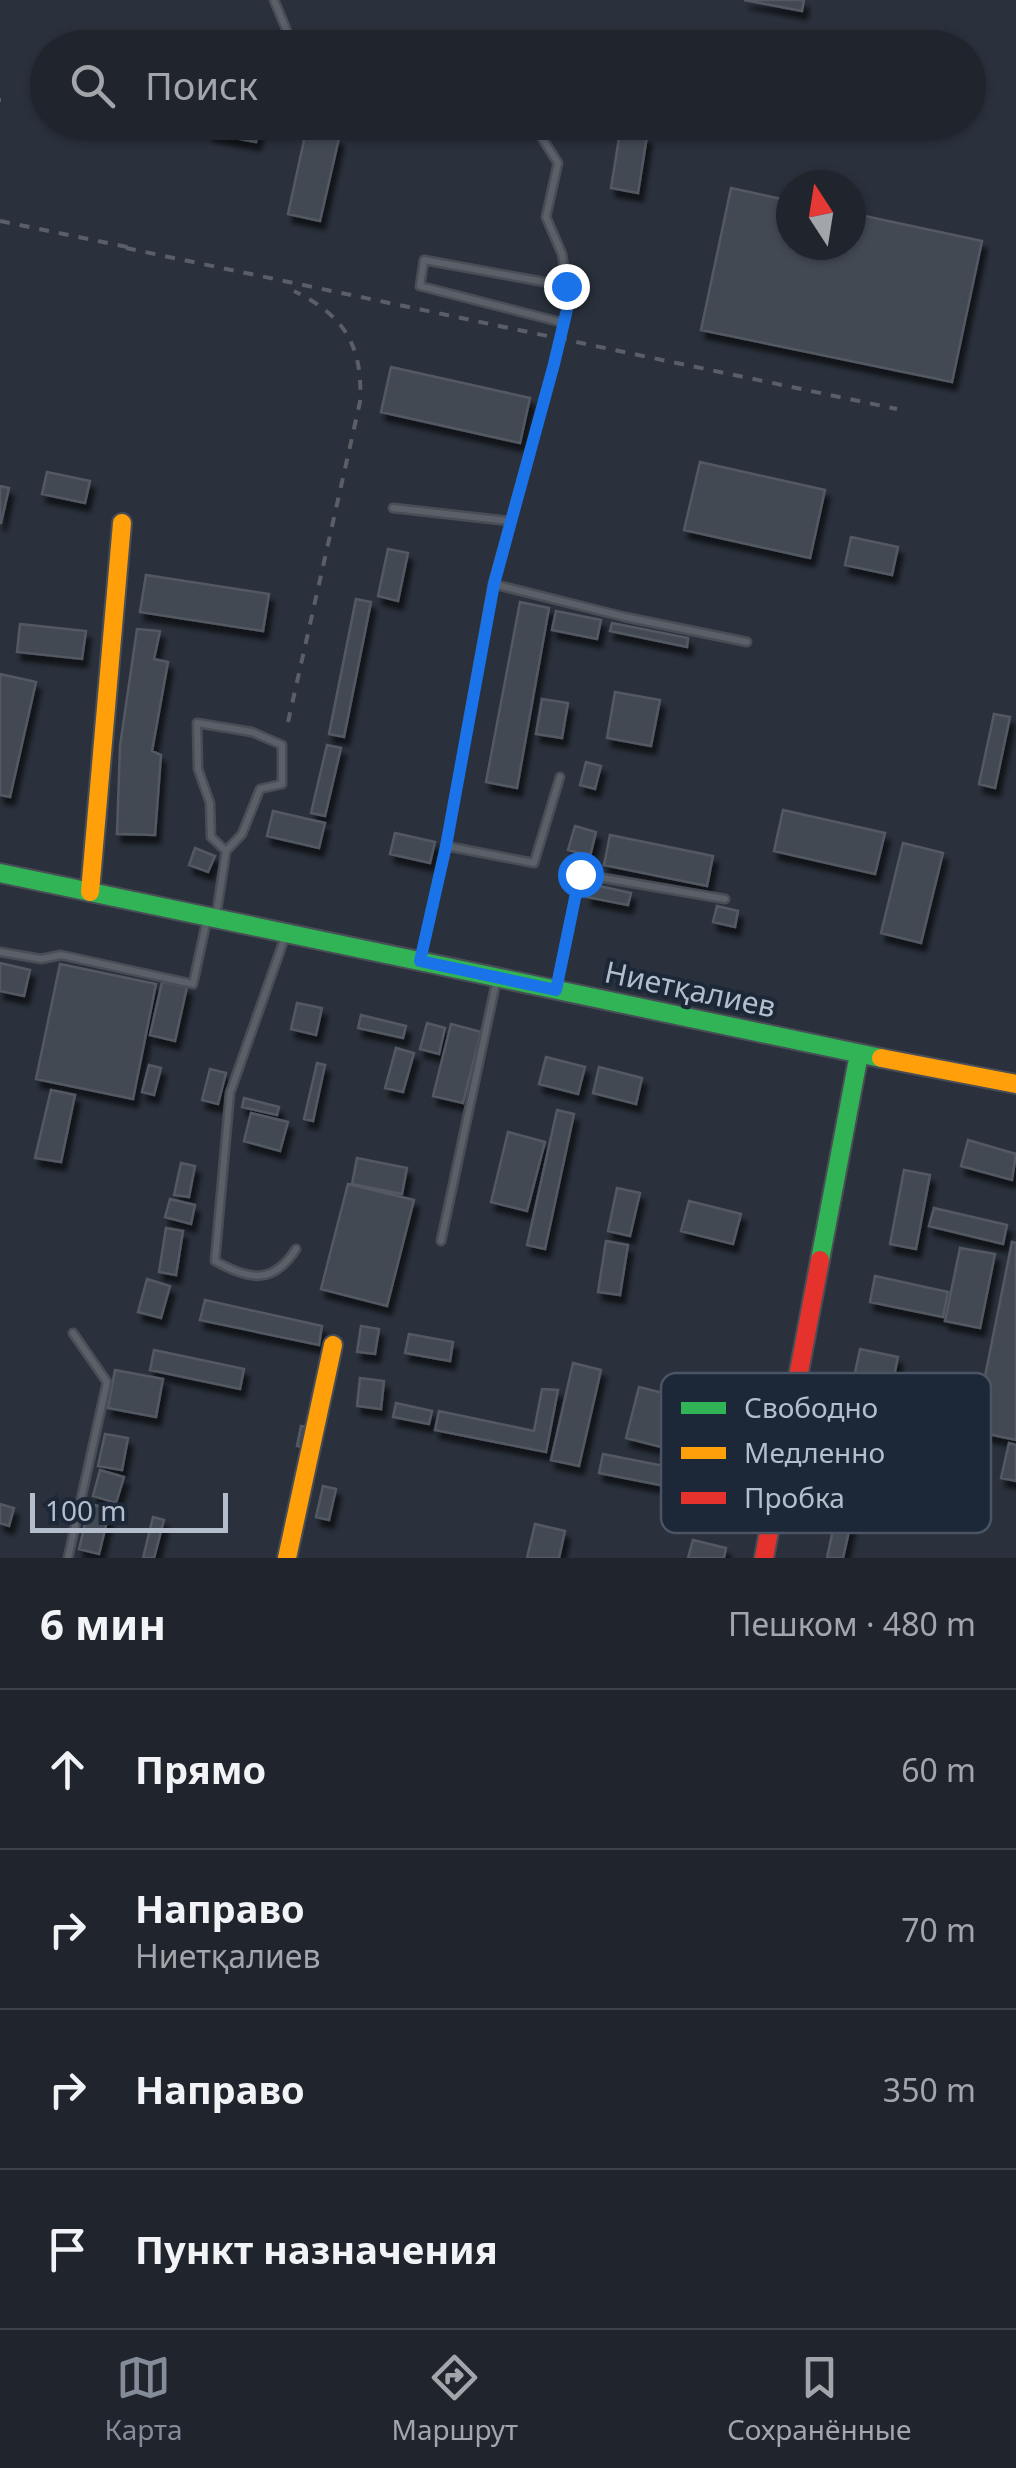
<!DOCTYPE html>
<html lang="ru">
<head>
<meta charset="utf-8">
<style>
	body { margin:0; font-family:"Noto Sans",sans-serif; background:#282d35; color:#f1f3f6 }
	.compass { position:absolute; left:776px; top:170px; width:90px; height:90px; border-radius:50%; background:#20252d; box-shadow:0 2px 8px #0004; rotate:348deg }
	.scale { position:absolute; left:30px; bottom:25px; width:198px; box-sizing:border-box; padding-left:10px; border:5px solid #b4bdcc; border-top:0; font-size:28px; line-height:35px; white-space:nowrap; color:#b4bdcc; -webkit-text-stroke:8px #1c2737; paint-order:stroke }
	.stop { position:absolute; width:30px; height:30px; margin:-22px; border:8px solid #1a73e8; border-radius:50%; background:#fff }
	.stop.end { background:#1a73e8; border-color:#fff; box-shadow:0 2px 10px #0008 }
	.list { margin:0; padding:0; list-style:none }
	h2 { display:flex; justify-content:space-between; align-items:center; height:130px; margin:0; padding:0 40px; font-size:42px }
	h2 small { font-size:32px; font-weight:400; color:#a2a5aa }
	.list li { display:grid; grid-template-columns:65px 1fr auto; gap:30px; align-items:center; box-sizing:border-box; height:160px; padding:0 40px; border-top:2px solid #3d4249 }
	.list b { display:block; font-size:38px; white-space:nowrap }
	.list p { margin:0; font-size:32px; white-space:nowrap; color:#a2a5aa }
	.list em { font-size:32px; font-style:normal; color:#a2a5aa }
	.icon { flex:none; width:55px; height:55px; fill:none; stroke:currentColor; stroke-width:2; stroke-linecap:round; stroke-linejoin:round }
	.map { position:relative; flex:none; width:1016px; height:1558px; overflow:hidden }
	.search { position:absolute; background:#20252d; box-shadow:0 2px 8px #0004; left:30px; right:30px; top:30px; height:110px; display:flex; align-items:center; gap:25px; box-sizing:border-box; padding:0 35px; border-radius:55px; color:#a2a5aa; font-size:38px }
	.sheet { height:770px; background:#20252d }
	nav { display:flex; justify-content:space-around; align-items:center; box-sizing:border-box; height:140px; border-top:2px solid #3d4249; background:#20252d; font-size:28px; color:#a2a5aa }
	nav a { display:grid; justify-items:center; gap:5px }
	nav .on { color:#848c9a }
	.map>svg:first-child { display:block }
</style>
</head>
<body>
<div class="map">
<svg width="1016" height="1558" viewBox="0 0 1016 1558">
	<defs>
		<filter id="shadow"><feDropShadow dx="4.5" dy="8" stdDeviation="2.5" flood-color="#0009"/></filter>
	</defs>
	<rect width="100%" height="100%" fill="#2a313c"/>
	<path fill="#434952" stroke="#525962" stroke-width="2.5" filter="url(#shadow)" d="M744,0H804L802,11Z
		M210,122H260L256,142L208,133Z
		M306,131L339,138L320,221L288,214Z
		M620,132L647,136L638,193L611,188Z
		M731,188L791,201V245H851V213L982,241L952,382L701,330Z
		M391,367L530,398L520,443L381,412Z
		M700,462L825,490L810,558L684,530Z
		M47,472L90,481L85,503L42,494Z
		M0,486L9,488L1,523H0Z
		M851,537L898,547L892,575L845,565Z
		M388,549L408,553L398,601L378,596Z
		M146,575L269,594L263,631L140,612Z
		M356,599L371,602L344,737L329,734Z
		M520,602L549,608L517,788L486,782Z
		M556,611L601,620L597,639L552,630Z
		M612,623L688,638L687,647L610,631Z
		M20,624L86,631L82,659L17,652Z
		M137,629L160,631L154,659L168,662L152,751L161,755L155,835L117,834L120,746Z
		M0,674L36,682L10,797L0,795Z
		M615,692L660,700L651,746L607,738Z
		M542,699L568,703L562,738L536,734Z
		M994,714L1010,717L995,788L979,784Z
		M327,745L341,748L325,816L311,813Z
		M586,762L601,766L595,789L580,785Z
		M783,810L885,833L875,874L774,851Z
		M273,811L325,823L319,848L267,836Z
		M575,826L596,832L590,856L568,850Z
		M395,833L435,842L430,863L390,854Z
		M610,835L713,856L707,886L604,865Z
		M903,843L943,853L921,943L881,933Z
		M195,848L215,856L208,872L189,865Z
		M590,884L631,893L628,905L587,897Z
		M717,906L738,911L735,927L713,922Z
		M0,963L30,970L24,996L0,991Z
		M60,964L156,984L133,1099L36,1079Z
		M162,982L187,987L175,1041L150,1035Z
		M297,1003L322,1008L316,1035L291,1029Z
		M361,1015L406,1026L403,1038L358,1028Z
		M427,1023L445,1028L439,1054L420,1049Z
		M451,1024L481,1032L463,1103L433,1096Z
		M396,1048L414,1053L403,1092L385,1088Z
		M546,1057L585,1067L578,1094L539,1084Z
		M317,1063L325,1065L313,1121L304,1119Z
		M149,1065L161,1068L154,1095L142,1092Z
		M599,1067L642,1078L636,1104L593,1093Z
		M210,1069L226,1073L218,1104L202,1100Z
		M51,1090L75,1095L61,1162L35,1158Z
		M244,1098L279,1107L277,1115L242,1107Z
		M557,1110L574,1114L545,1249L527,1245Z
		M251,1113L288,1122L280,1151L244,1141Z
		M508,1132L545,1142L527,1211L491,1202Z
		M968,1140L1016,1154L1012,1180L961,1166Z
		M357,1158L407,1168L402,1194L352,1184Z
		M181,1163L195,1166L189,1197L174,1195Z
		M904,1170L930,1175L916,1249L890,1244Z
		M348,1184L414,1200L387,1306L321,1289Z
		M617,1188L640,1193L630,1236L608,1231Z
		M170,1199L195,1205L191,1224L165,1217Z
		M689,1201L741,1214L733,1244L681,1231Z
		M934,1208L1007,1225L1003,1244L929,1226Z
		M166,1228L183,1231L176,1275L159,1272Z
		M606,1241L628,1245L620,1295L598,1292Z
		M1012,1242L1016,1243V1440L974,1431Z
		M960,1248L995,1254L980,1328L945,1321Z
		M875,1276L948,1292L943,1317L870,1302Z
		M147,1279L170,1286L161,1318L138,1312Z
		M205,1300L322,1326L319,1345L200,1320Z
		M361,1326L379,1329L375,1354L357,1352Z
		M409,1334L453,1342L450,1361L405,1353Z
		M860,1349L898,1357L872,1481L834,1473Z
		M154,1350L244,1369L240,1389L150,1370Z
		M573,1363L601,1370L579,1466L551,1460Z
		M115,1370L163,1379L156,1417L108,1408Z
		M360,1378L384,1381L381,1409L357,1406Z
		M639,1387L706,1404L693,1455L626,1438Z
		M542,1389L558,1390L546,1452L435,1430L439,1411L534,1431Z
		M396,1403L432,1411L429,1424L393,1417Z
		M301,1426L312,1428L308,1448L297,1446Z
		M105,1434L128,1438L122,1470L98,1466Z
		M1009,1443L1016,1445V1481L1001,1478Z
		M603,1454L679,1469L675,1488L599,1473Z
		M100,1470L124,1477L116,1503L93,1496Z
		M323,1486L336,1489L329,1520L316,1517Z
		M0,1504L14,1508L9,1526L0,1523Z
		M90,1504L110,1509L99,1554L79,1549Z
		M838,1506L854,1509L843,1558H827Z
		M153,1517L164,1520L154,1558H143Z
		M535,1524L565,1531L559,1558H527Z
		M693,1540L726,1548L724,1558H688Z"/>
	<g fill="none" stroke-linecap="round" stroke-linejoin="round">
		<g stroke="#484d56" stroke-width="11">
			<path id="lane" d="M274,0L294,48
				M518,122L535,127L558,163L546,217L562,254L569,301L564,323L420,286L424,260L566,286
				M393,508L509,521
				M493,584L625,617L747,642
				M446,846L534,863L560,777
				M216,917L226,851L242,834L260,789L282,784V745L252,732L197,723L198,769L210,803L211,837L226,851
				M286,934L230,1093L215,1261C249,1280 273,1285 296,1249
				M0,952L41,959L61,955L193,984L207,919
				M420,960L446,846L493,584L554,364
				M556,988L580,874L725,899
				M441,1241L497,978
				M68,1558L107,1382L73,1333"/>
		</g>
		<g stroke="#484d56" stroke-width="22">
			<path id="fast" d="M0,873L881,1058
				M820,1260L859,1054"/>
		</g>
		<g stroke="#484d56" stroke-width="22">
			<path id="slow" d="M90,892L122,523
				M881,1058L1016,1084
				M287,1558L333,1345"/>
		</g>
		<g stroke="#484d56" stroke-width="22">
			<path id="jam" d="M764,1558L820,1260"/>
		</g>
		<use href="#lane" stroke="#5b6068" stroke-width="6"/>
		<use href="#fast" stroke="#30b455" stroke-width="18"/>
		<use href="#slow" stroke="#ff9f0a" stroke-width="18"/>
		<use href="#jam" stroke="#e5322d" stroke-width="18"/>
		<path stroke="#595e67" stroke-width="4" stroke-dasharray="10 10" stroke-linecap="butt" d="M0,100H1
			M0,221L137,249
			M126,248L897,409
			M288,722L360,402C363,346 345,316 294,291"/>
		<g stroke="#484d56" stroke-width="11" stroke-linecap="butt">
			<path id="lane-bridge" d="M554,364L564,323"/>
		</g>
		<use href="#lane-bridge" stroke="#5b6068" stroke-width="6"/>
	</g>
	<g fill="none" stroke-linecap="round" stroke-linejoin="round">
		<path stroke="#1a73e8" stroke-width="12" d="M566,286L569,301L554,364L494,584L446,846L420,961L556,990L580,874"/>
	</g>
	<g text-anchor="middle" stroke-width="8" stroke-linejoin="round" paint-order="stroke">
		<g font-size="30" fill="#b4bdcc" stroke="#1c2737">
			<text transform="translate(690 990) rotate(12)" y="10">Ниетқалиев</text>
		</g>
	</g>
	<rect x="661" y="1373" width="330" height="160" rx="15" fill="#1c2737" stroke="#4a5464" stroke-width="2.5"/>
	<rect x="681" y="1402" width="45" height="12" fill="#30b455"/>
	<rect x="681" y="1447" width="45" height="12" fill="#ff9f0a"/>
	<rect x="681" y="1492" width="45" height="12" fill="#e5322d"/>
	<g font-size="28" fill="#b4bdcc">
		<text x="744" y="1418">Свободно</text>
		<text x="744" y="1463">Медленно</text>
		<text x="744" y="1508">Пробка</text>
	</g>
</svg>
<svg class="compass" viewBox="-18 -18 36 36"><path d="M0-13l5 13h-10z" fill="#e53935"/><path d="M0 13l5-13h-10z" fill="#a2a5aa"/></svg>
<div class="scale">100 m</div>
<div class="stop" style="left:580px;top:874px"></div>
<div class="stop end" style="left:566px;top:286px"></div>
<div class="search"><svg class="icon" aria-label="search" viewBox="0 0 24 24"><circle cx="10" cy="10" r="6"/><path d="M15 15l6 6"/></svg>Поиск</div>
</div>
<section class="sheet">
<h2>6 мин<small>Пешком · 480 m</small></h2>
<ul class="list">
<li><svg class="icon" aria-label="ahead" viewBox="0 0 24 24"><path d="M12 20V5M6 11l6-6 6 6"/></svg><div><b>Прямо</b></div><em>60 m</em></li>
<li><svg class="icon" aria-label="right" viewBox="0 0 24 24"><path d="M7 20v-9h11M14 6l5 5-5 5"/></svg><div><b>Направо</b><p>Ниетқалиев</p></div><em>70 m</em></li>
<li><svg class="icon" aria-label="right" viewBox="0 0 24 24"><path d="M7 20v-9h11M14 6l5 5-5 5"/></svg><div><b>Направо</b></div><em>350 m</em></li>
<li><svg class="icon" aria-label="arrive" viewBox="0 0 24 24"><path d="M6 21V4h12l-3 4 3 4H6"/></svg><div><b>Пункт назначения</b></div></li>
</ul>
</section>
<nav>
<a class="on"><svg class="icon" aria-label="map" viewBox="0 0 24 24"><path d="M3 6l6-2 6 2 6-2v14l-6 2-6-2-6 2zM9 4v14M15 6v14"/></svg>Карта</a>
<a><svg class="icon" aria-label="directions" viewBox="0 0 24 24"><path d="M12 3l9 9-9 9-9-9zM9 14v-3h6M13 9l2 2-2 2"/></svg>Маршрут</a>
<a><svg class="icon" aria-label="saved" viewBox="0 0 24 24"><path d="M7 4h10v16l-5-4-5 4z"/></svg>Сохранённые</a>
</nav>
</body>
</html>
